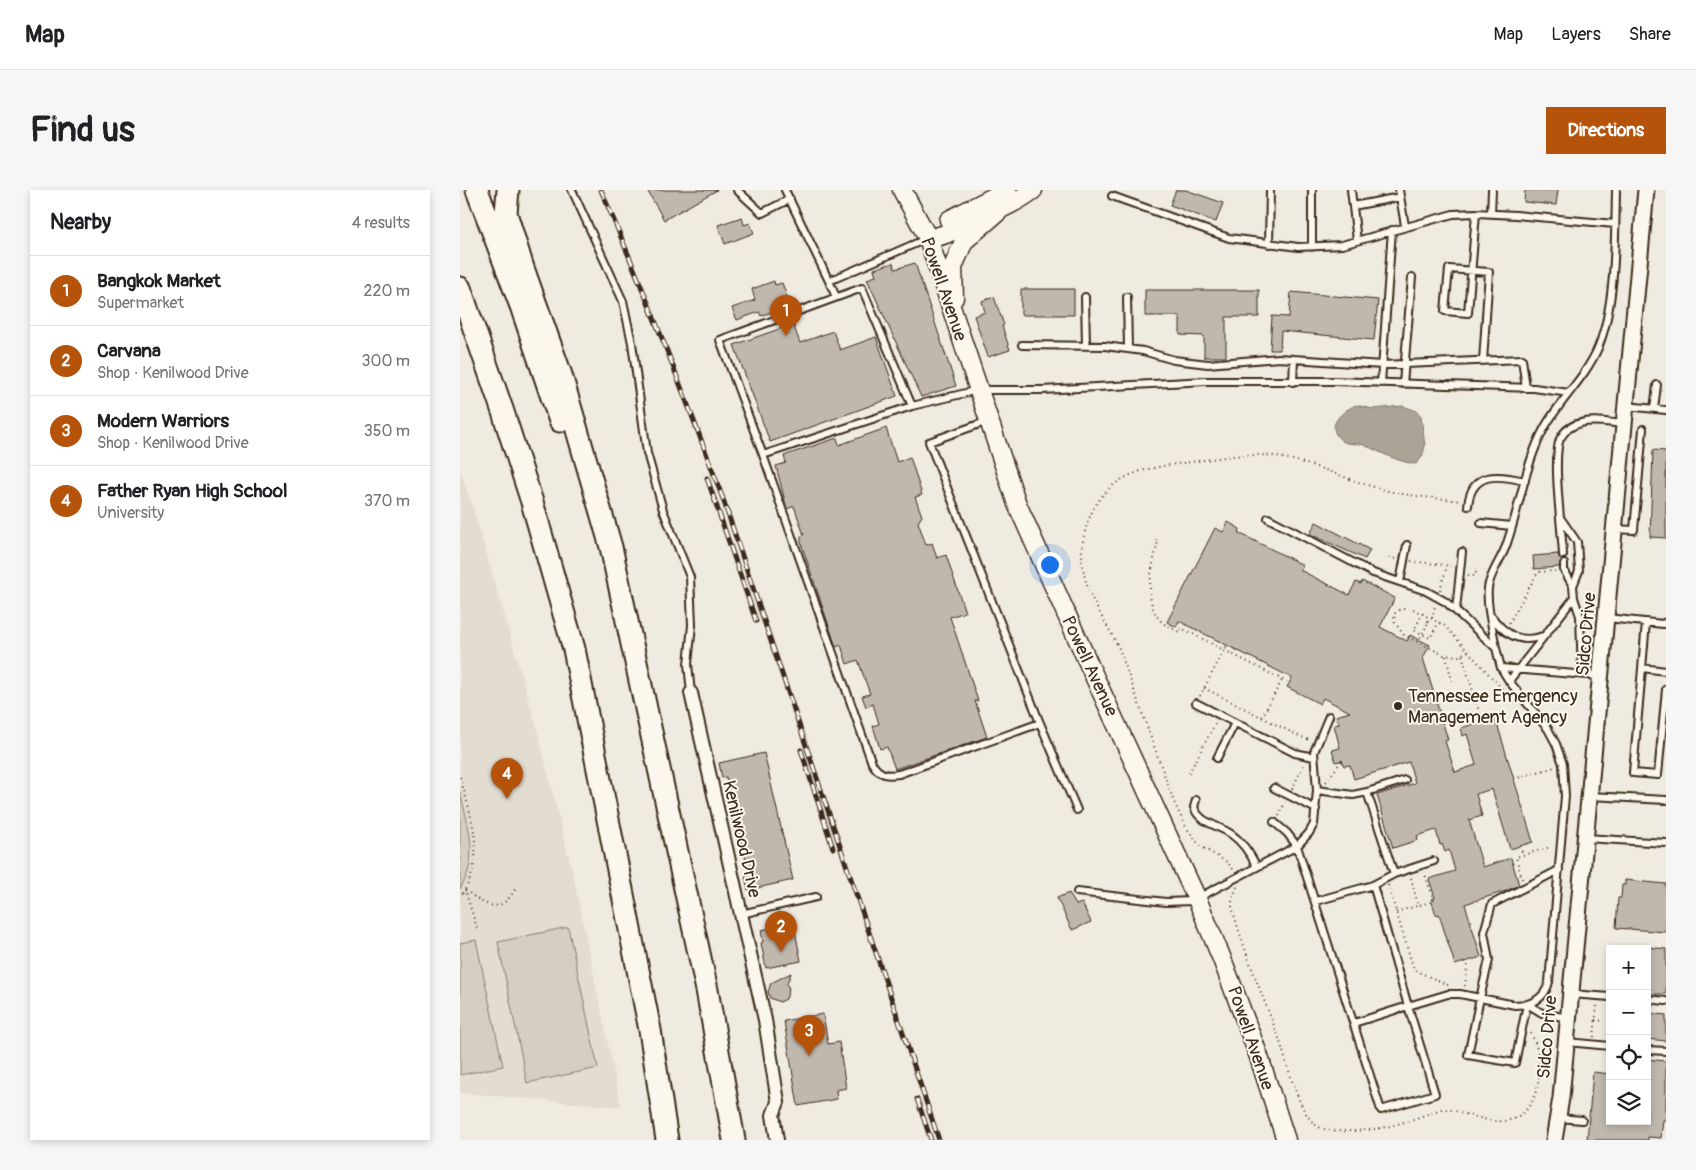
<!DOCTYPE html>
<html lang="en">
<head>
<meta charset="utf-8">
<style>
	body { margin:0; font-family:Pangolin,sans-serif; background:#f6f6f6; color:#202124 }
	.controls { position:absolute; right:15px; bottom:15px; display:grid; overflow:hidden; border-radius:0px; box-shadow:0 2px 8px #0003 }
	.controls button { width:45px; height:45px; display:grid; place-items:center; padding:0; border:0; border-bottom:1px solid #e0e0e0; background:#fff; color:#202124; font:25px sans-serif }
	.you { position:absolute; left:589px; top:374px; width:18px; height:18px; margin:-12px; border:4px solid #fff; border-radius:50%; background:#1a73e8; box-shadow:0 0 0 8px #1a73e833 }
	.badge { display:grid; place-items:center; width:32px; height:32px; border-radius:50%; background:#b45309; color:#fff; font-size:16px; font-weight:700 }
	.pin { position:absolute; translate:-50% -41px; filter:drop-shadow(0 1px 2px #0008) }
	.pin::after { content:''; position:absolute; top:26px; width:18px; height:15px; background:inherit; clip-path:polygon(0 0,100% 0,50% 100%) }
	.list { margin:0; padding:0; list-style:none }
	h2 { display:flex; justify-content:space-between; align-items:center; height:65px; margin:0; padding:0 20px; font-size:21px }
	h2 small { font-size:16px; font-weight:400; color:#757577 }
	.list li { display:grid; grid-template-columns:32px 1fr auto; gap:15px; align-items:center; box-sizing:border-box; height:70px; padding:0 20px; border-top:1px solid #e0e0e0 }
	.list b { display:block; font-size:19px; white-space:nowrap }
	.list p { margin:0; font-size:16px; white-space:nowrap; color:#757577 }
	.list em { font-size:16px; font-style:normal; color:#757577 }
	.icon { flex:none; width:28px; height:28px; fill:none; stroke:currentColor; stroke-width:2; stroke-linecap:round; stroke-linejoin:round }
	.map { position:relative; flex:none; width:1206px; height:950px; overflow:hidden; border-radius:0px }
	header { display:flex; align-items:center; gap:30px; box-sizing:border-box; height:70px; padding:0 25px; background:#fff; border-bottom:1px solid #e0e0e0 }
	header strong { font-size:24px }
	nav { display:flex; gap:28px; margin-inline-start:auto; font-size:18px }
	.intro { display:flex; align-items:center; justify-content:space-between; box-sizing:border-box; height:120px; padding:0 30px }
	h1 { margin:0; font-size:35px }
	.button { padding:12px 22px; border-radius:0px; background:#b45309; color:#fff; font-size:18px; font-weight:700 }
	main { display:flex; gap:30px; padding:0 30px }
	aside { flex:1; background:#fff; border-radius:0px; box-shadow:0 2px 8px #0003 }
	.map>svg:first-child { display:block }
</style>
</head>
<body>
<header>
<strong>Map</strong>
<nav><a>Map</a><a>Layers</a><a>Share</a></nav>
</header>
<div class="intro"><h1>Find us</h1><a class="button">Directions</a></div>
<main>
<aside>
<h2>Nearby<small>4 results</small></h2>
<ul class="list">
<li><span class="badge">1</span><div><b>Bangkok Market</b><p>Supermarket</p></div><em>220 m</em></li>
<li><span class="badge">2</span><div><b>Carvana</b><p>Shop · Kenilwood Drive</p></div><em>300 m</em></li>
<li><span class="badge">3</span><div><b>Modern Warriors</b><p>Shop · Kenilwood Drive</p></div><em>350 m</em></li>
<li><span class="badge">4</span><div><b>Father Ryan High School</b><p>University</p></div><em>370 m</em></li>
</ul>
</aside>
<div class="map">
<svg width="1206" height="950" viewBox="0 0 1206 950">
	<rect width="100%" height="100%" fill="#f0ebe0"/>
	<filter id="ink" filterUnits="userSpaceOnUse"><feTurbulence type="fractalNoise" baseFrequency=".02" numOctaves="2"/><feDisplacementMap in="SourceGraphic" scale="10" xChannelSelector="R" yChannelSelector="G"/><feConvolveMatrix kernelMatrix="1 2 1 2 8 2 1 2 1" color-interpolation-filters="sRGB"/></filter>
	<g filter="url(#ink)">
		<path fill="#e2dcd1" d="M0,280L13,318L76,535L113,684L161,917L0,903Z"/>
		<path fill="#d5cec3" stroke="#887c70" d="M0,602C8,635 20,668 0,699Z
			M108,737L138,878L67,893L38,752Z
			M16,750L43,876L0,885V753Z"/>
		<path fill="#aca397" stroke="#7f7367" d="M896,215L913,219L943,216L957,221L961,226L965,256L962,267L956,274C937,272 921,262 904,255C896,252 888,256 881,250C864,236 882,221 896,215Z"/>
		<path fill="#c0b8ad" stroke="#3b2a1e" d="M187,0H257L204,30Z
			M716,0H726L763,13L756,32L710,15Z
			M1065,0H1098L1096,15L1064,12Z
			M282,27L284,35L290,33L294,43L265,54L258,35Z
			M433,73L435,79L455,73L496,196L461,207L407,89L416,86L414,79Z
			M314,91L315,95L322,93L330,115L301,126L299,122L277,130L272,118L295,110L292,99Z
			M561,99H614V125H561Z
			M685,100H799V127H766V167H744V146L720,145V126H685Z
			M831,102L918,110L914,150L821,141L820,160H810L812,126L829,127Z
			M534,107L544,135L542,136L550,160L528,167L514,126L525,122L522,111Z
			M333,134L340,153L373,141L380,160L416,147L437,206L310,252L274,155Z
			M426,238L437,272L450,267L462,305L455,307L462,326L458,332L466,355L472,353L477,368L486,365L505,422L490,427L518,511H515L527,547L435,579L427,557L420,559L413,536L419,534L413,514L406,517L402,506L410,504L398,470L387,474L381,455L376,457L341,353V346L344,345L334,316L327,319L316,276L326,273L324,266L329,264L377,248L379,255Z
			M1193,260L1206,261V348L1190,347Z
			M768,332L780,339L779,343L843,375L840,380L889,405L896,392L901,394L902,391L935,408L920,437L947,451L950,445L970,455L963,468L988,550L985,551L995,582L1016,575L1007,544L1003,546L1001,538L1035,527L1073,652L1050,659L1032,599L1016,604L1022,626L1009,630L1023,677L1051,668L1059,695L1046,701L1005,714L1021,767L995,775L979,724L976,725L971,709L975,708L969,689L995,681L989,660L985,662L982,654L980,655L976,640L957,646L958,650L933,658L917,605L955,593L949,572L894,589L890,575L884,576L882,570L876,572L872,560L880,558L874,535L879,534L876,526L890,522L863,508L860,514L827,497L832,488L719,431L716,437L707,432L755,338L763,342Z
			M856,332L910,360L905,369L850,344Z
			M1098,364L1099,367L1102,370L1099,377L1074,379L1073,366Z
			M304,563L333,690L288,700L285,686L289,685L280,643L275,644L272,629H276L266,587L262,588L259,573Z
			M1165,690L1206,694V742L1156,738L1158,708H1161L1162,695H1165Z
			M609,703L616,715L622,713L631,732L612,740L597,708Z
			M334,736L341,771L306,778L301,753L303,752L301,740L311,738V741Z
			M1187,757L1206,759V804H1187Z
			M331,783L327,794L329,799L326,809L320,812L310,808L308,802L311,793Z
			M1187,823L1206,825V851L1187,849Z
			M363,824L368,854L379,852L386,898L376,900L377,909L338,916L324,831Z
			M1187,869L1206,871V930H1203L1201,948L1188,947V950H1127L1133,882L1150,884V931H1187Z"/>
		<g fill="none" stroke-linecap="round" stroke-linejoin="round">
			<g stroke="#3b2a1e" stroke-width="10">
				<path id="service" d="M112,0L163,111L172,153L187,263L203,320L230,387L232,435L228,474L231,503
					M277,0L302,23L330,9
					M325,0L369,91L466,49
					M891,0L897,51
					M939,0L945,36
					M652,6L769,48L838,57L882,55L993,24L1016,23L1056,25L1155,34
					M893,16L940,7
					M1016,23L1008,123L985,121L989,79L1029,82L1023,171
					M1031,23L1032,0
					M809,54L810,1
					M852,57V0
					M369,91L376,107
					M625,107L626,156
					M667,107L668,159
					M562,155L645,156L683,161L714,170L748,174L819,168L922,175L1062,169L1066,198
					M833,192L834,169
					M921,193L932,40
					M943,194L952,87
					M452,216L402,98L260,150L303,265L452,216L518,200H582L746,191H874L1074,198L1109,203
					M1166,216L1206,220
					M1194,219L1197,195
					M303,265L412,573C419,585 427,586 439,584L580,533L469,252L528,231
					M1008,316C1011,280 1040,285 1065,291
					M808,328L913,383L966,401L986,412L1036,458L1041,478L1049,491L1088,539L1096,554L1103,574L1105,606L1089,792C1086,804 1079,811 1067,814L1055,873L1008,865L1020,808L1000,804H988L948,816L975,904L921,920L837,656
					M1101,329L1117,352L1119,381L1113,396
					M1021,333L1052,336
					M1155,339L1174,340L1183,239
					M1103,365C1102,340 1092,269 1100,249C1104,241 1112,235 1121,233C1133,229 1150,233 1163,234
					M940,392L947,355
					M1114,408L1120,426L1122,484
					M996,420L1002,362
					M1032,427C1045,445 1061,454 1083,446
					M1147,428L1203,434L1206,432
					M1186,432L1173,583L1198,585L1206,499
					M1036,458C1033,439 1026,417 1028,398C1030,383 1041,370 1046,356C1060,317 1065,273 1085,237C1101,209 1125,188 1138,158C1156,115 1155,47 1156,0
					M1041,478L1140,486
					M1182,478L1206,481
					M1049,491L1114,408L1113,396L1104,380V374
					M736,513L835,563L854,567
					M580,533L617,620
					M757,568L775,533
					M814,598L856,619
					M857,600L893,605L907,602L934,684L913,695L948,816L894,833
					M907,602L945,590
					M1130,606L1206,610
					M736,610L734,617C739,633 758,635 771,644C783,652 791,665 797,677
					M814,632L827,643L837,656
					M1125,648L1206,653
					M1099,680L1032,714L1024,742L1029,770L1020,808L1055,815L1067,814L1082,823L1108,828
					M934,684L974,671
					M617,702L706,712L732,711L837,656L849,643L854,634L857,600L854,562L869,526
					M856,711L913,695
					M281,724L356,707
					M1111,804L1150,807
					M1187,809L1206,811
					M1107,852L1150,856
					M1187,860L1206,861
					M1099,928L1122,930"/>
			</g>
			<g stroke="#3b2a1e" stroke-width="16">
				<path id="minor" d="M231,503L305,830L318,912L313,925L317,950"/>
			</g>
			<g stroke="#3b2a1e" stroke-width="19">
				<path id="tertiary" d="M1094,950L1101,908L1186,0"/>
			</g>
			<g stroke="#3b2a1e" stroke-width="21">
				<path id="secondary" d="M442,0L468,48L557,314L635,488L737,709L762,769L798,864L826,950
					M489,30L547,0
					M468,48C486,47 501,36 518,29C538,21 556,13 573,0
					M494,108L493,77L504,51L539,21"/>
			</g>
			<g stroke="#3b2a1e" stroke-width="25">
				<path id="motorway" d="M17,0L61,116L100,231
					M48,0L46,23L63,78L101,185L151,357L247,800L274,950
					M0,98L43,222L72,312L114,459L190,840L207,950"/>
			</g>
			<path stroke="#3b2a1e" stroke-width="2" stroke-dasharray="1 4" stroke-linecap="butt" d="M696,350L698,351C693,375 681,412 702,432C706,436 713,439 719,442L721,438L827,492
				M929,368L937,369
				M951,371L991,376
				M1008,385L1015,386L1017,378
				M980,400L987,376
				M963,423L954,440L970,448L979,432
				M972,428L975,416
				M968,431L969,434L968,435L966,433Z
				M1049,433L1078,382L1095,381
				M958,452L967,435
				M1008,461L999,466L984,465L944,445L935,433L934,424L940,419H953L985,436L1055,513
				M1002,465L1022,531
				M986,466L992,491
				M744,498L839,546L850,550
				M740,506L767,455
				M802,527L822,490
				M729,583L756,532
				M0,587C11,627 28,669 0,707
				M1054,589L1095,577
				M866,592L882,570
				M832,599L844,574
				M819,626L825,612
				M1060,656L1063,665
				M773,679L767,672L740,656L726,637L714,612L660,461C649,435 629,412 624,383C620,366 622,350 627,334C646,280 688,278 738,271C763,267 787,263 813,266C854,272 892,293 933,302C955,307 978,308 1001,311
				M951,688L958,715
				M1062,689L1056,667L1091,657
				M928,695L954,780L988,795
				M777,697L772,709V717C784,762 802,804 818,846C827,870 837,922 857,936C869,944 906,941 921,938C937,935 953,929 968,924C974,922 981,918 986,919C1012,923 1043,943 1065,921C1073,913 1076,904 1078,894C1081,877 1079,857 1070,842
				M936,722L974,711L965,684
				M17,738L5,700C26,716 40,726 56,698
				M1005,796L1008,771
				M1135,830L1144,831
				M1134,847L1137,815"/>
			<use href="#service" stroke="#fbf7ec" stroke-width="6"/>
			<use href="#minor" stroke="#fbf7ec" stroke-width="12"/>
			<use href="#tertiary" stroke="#fbf7ec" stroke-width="15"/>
			<use href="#secondary" stroke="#fbf7ec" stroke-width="18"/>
			<use href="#motorway" stroke="#fbf7ec" stroke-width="21"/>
			<g stroke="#3b2a1e" stroke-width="5">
				<path id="rail" d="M141,0C185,102 225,205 263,309L479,950
					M247,288L296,431
					M341,560L373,658
					M457,909L471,950"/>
			</g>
			<use href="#rail" stroke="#fbf7ec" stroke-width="3" stroke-dasharray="9" stroke-linecap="butt"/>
		</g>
	</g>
	<circle fill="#3b2a1e" stroke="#fbf7ec" stroke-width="2" cx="938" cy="516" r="5"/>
	<g text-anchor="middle" stroke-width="4" stroke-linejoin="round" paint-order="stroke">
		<g font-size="18" fill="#3b2a1e" stroke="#fbf7ec">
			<text transform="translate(484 99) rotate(71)" y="6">Powell Avenue</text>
			<text transform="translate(1126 444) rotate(-85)" y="6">Sidco Drive</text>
			<text transform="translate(630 476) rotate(65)" y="6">Powell Avenue</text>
			<text transform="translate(282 649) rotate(77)" y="6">Kenilwood Drive</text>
			<text transform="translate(1087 847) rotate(-85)" y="6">Sidco Drive</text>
			<text transform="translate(791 848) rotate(71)" y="6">Powell Avenue</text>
		</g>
		<g font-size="18" fill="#3b2a1e" stroke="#fbf7ec" text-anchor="start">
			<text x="948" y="512">Tennessee Emergency<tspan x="948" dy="21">Management Agency</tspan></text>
		</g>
	</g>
</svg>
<div class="controls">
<button>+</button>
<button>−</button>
<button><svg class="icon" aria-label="locate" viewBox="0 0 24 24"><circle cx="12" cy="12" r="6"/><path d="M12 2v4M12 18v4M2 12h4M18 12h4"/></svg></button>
<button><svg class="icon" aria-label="layers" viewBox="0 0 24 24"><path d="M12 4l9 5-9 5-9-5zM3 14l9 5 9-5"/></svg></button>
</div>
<div class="you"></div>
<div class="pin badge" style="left:326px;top:146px">1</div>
<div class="pin badge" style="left:321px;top:762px">2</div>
<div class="pin badge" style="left:349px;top:866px">3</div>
<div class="pin badge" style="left:47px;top:609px">4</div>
</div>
</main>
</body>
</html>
